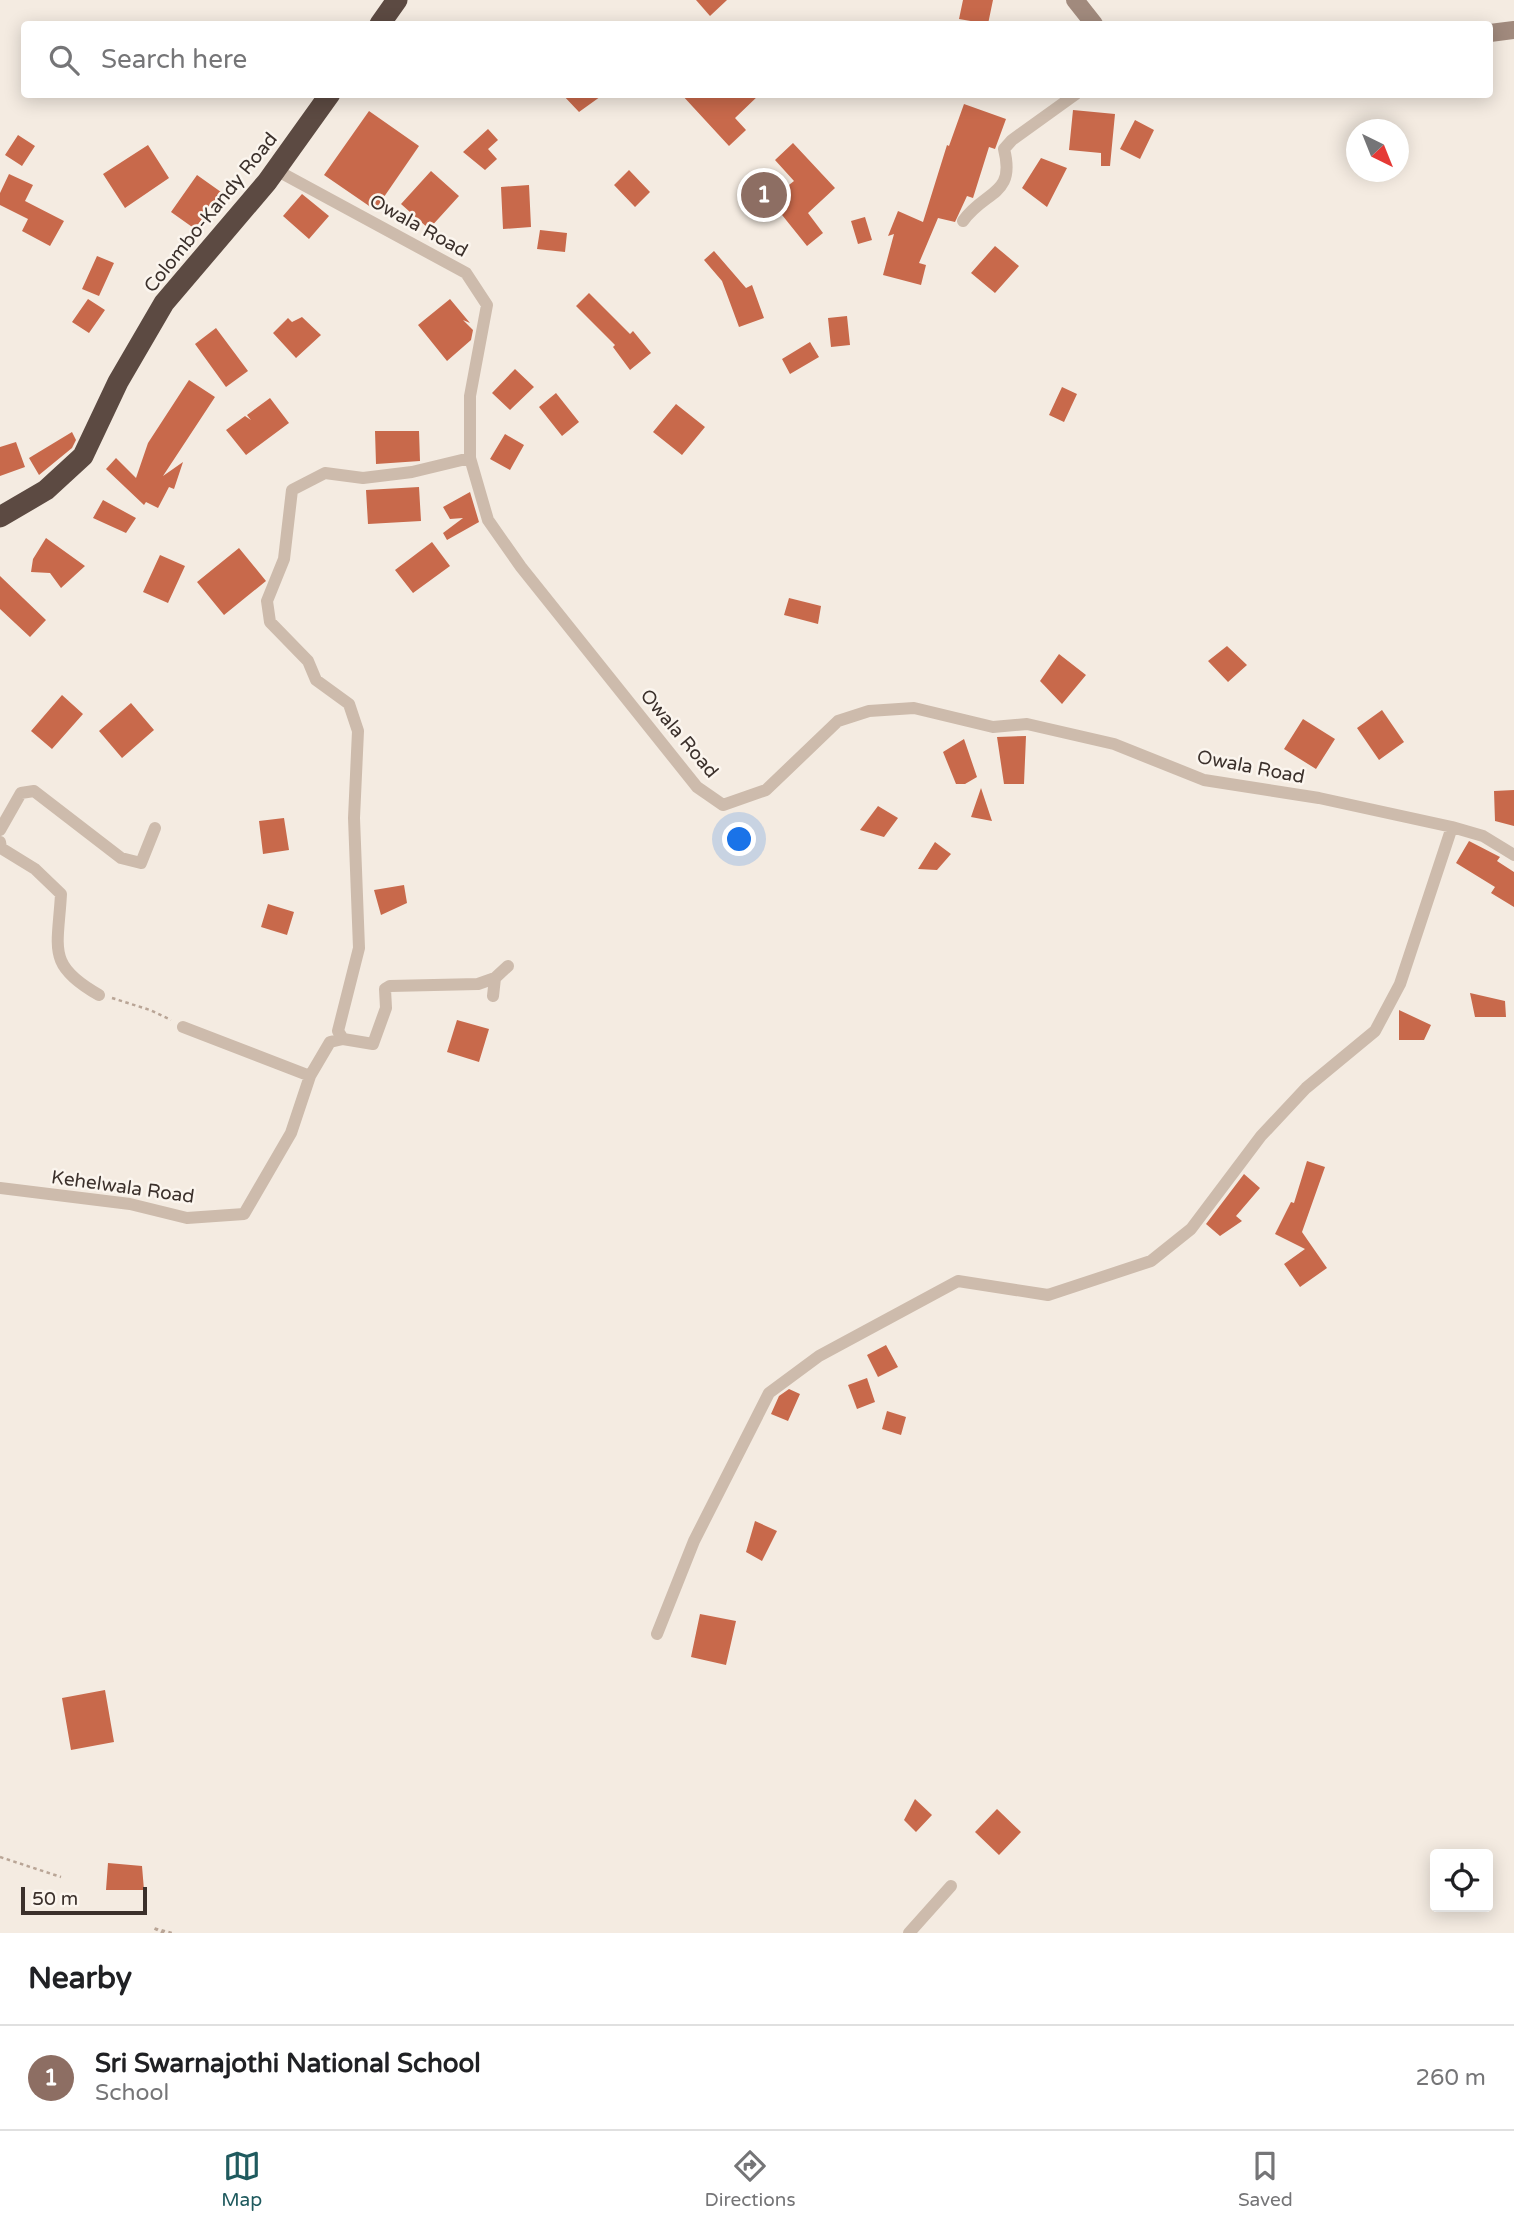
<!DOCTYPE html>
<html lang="en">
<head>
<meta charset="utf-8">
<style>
	body { margin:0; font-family:"Varela Round",sans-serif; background:#f6f6f6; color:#202124 }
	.controls { position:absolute; right:21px; bottom:21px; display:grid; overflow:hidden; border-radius:7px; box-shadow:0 4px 18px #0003 }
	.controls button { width:63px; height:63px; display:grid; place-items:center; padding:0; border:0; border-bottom:2px solid #e0e0e0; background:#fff; color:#202124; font:35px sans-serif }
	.compass { position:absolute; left:1346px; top:119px; width:63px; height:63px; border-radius:50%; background:#fff; box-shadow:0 4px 18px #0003; rotate:137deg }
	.scale { position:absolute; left:21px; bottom:18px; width:126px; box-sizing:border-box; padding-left:7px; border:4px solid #3b302b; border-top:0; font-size:19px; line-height:24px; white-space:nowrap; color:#3b302b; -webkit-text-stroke:5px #fbf5ee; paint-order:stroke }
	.you { position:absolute; left:740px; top:840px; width:24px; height:24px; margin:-18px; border:5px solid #fff; border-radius:50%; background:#1a73e8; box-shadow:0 0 0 10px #1a73e833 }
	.badge { display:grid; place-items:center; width:46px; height:46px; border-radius:50%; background:#1f5a5e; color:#fff; font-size:23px; font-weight:700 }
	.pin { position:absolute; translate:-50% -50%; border:4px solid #fff; box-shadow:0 2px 7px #0006 }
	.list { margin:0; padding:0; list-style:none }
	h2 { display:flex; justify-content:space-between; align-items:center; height:91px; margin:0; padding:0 28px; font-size:30px }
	h2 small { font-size:23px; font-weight:400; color:#757577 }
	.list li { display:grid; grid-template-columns:46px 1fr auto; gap:21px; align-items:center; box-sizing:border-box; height:105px; padding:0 28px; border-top:2px solid #e0e0e0 }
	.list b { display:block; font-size:26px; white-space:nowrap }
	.list p { margin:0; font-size:23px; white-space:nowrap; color:#757577 }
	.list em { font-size:23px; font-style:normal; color:#757577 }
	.icon { flex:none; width:38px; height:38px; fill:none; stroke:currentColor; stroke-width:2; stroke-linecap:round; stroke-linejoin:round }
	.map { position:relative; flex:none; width:1514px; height:1933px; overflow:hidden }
	.search { position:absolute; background:#fff; box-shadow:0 4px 18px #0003; left:21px; right:21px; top:21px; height:77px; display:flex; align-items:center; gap:18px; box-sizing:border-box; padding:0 24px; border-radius:7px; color:#757577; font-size:26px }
	.sheet { height:196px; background:#fff }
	nav { display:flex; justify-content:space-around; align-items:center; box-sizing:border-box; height:98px; border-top:2px solid #e0e0e0; background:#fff; font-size:19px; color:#757577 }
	nav a { display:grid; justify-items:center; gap:4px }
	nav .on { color:#1f5a5e }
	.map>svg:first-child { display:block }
</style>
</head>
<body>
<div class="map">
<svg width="1514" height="1933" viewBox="0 0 1514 1933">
	<rect width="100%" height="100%" fill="#f4ebe1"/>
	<path fill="#c8694b" d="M696,0H727L710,16Z
		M963,0H993L988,24L959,19Z
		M562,94H604L579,112Z
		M681,94H760L735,118L746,130L729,146Z
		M964,104L1006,119L995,149L989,147L973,198L967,196L955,222L938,218L919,263L926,265L921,285L883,275L894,234L888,236L898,211L923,222L947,145L949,146Z
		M1073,110L1115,114L1110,166H1101V153L1069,150Z
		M369,111L419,146L375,210L324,175Z
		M1135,120L1154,130L1140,159L1120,149Z
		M488,129L498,140L488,149L497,159L485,170L463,152Z
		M18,135L35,146L22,166L5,155Z
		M793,143L835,188L808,213L823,233L807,246L770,200L794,181L775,160Z
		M148,145L169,178L125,208L103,174Z
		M1041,158L1067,168L1047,207L1022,188Z
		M629,170L650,192L635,207L614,185Z
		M431,171L459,196L429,229L401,204Z
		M9,174L33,185L25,201L64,221L50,246L22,231L28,219L0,205V193Z
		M197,175L221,192L195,229L171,212Z
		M529,185L531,227L503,229L501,187Z
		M302,194L329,216L309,239L283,216Z
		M865,217L872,240L858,244L851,221Z
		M540,230L567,233L565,252L537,249Z
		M995,246L1019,266L995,293L971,273Z
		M714,251L746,288L752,285L764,318L739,327L722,281L704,260Z
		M97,256L114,263L99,296L82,289Z
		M589,293L630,334L633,331L651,353L630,370L613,347L615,345L576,306Z
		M88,299L105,310L89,333L72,322Z
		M450,299L470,323L463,320L473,330L471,340L447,361L418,325Z
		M847,316L850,345L831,347L828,318Z
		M302,317L321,335L296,358L273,333L288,318L292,322Z
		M216,328L248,371L226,387L195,344Z
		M810,342L819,357L790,374L782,359Z
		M515,369L534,387L510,410L492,393Z
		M189,380L215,397L163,476L183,462L174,489L169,487L158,508L146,502L144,505L106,469L116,458L136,478L148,443Z
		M1062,387L1077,394L1064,422L1049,415Z
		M556,393L579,422L562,436L539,407Z
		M270,398L289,423L246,455L226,430L245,416L251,420L247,415Z
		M676,404L705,427L682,455L653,432Z
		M375,431H419L420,461L376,464Z
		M72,432L76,440L72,448L39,475L29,458Z
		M505,434L524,445L510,470L490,459Z
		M16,442L25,467L0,476V447Z
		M419,487L421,521L368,524L366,490Z
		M470,492L479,522L447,540L443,533L463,518L450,519L443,507Z
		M103,500L136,518L126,533L93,518Z
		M46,538L85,566L61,588L50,573L31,572L33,559Z
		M432,542L450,566L413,593L395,570Z
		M239,548L266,581L224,615L197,582Z
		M160,555L185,566L168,603L143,592Z
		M0,576L46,620L30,637L0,609Z
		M789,598L821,606L818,624L784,615Z
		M1227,646L1247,665L1228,682L1208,661Z
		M1059,654L1086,675L1062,704L1040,681Z
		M62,695L83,714L52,749L31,731Z
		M131,703L154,730L122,758L99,731Z
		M1382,710L1404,742L1379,760L1357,728Z
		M1303,719L1335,739L1316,769L1284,749Z
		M1026,736L1024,784H1004L997,737Z
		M964,739L977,777L965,784H956L943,752Z
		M981,788L992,821L971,817Z
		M1514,790V826L1495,821L1494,791Z
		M878,806L898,818L884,837L860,830Z
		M284,818L289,850L263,854L259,821Z
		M1469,841L1500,857L1497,861L1514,872V907L1491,893L1495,887L1456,863Z
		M935,842L951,854L937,870L918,869Z
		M404,885L407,903L381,915L374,890Z
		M268,904L294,912L287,935L261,927Z
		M1470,993L1505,1001L1506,1017H1475Z
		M1399,1010L1431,1025L1424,1040H1399Z
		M457,1020L489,1029L479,1062L447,1052Z
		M1307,1161L1325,1167L1302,1232L1327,1268L1300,1287L1284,1264L1305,1249L1275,1234L1291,1202L1294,1203Z
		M1244,1174L1260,1188L1236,1216L1242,1221L1220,1236L1206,1224Z
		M886,1345L898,1367L878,1377L867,1355Z
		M867,1378L875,1402L857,1409L848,1385Z
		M789,1389L800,1394L788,1421L771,1414L779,1396Z
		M887,1411L906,1417L901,1435L882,1429Z
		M755,1521L777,1531L762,1561L746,1552Z
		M700,1614L736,1621L726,1665L691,1657Z
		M105,1690L114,1742L71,1750L62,1698Z
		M915,1799L932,1815L916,1832L904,1820Z
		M997,1809L1021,1832L999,1855L975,1832Z
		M108,1863L142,1866L144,1890H106Z"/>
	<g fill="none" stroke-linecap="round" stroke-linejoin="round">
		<path stroke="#b9a596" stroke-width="2.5" stroke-dasharray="3.5 3.5" stroke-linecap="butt" d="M112,998L150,1010L171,1020
			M0,1857L61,1877
			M164,1933L153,1928L172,1933"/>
		<path stroke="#cdbbac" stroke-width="12" d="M276,170L466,273L487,305L470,396V458L488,520L521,567L697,787L723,805L766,790L838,721L869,711L914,708L993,727L1027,724L1114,744L1204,780L1319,798L1452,827L1483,836L1514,855
			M963,221C985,190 1016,196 1004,149L1012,140L1076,94
			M470,458L412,472L363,478L325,473L292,490L284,559L267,601L270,622L308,661L316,680L349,704L358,731L354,818L359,948L338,1031L343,1039L373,1044L386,1008L385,989L390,986L478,984L495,978
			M0,830L21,793L34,791L121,858L141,863L155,828
			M0,842L1,848L35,869L61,894C58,949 46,965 99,995
			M493,996L495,978L508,966
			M183,1027L310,1076
			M0,1188L130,1204L187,1218L244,1214L291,1133L310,1076L330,1042L343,1039
			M657,1634L694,1541L769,1393L819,1356L958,1281L1048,1295L1151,1261L1191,1229L1261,1136L1306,1088L1375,1031L1400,984L1452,827
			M909,1933L951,1886"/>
		<path stroke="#a18a7d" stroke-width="18" d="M1075,0L1094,24
			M1490,33L1514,30"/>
		<path stroke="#5c4a42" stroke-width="21" d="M380,24L397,0
			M0,517L46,490L83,456L118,382L164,303L267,182L330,94"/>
	</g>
	<g text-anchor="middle" stroke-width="5" stroke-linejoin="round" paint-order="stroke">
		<g font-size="19" fill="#3b302b" stroke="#fbf5ee">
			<text transform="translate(210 212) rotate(-51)" y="7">Colombo-Kandy Road</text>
			<text transform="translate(419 225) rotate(29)" y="7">Owala Road</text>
			<text transform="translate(680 733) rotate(50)" y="7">Owala Road</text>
			<text transform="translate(1251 766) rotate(11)" y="7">Owala Road</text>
			<text transform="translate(123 1186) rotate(8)" y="7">Kehelwala Road</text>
		</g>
	</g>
</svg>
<div class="controls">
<button><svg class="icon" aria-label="locate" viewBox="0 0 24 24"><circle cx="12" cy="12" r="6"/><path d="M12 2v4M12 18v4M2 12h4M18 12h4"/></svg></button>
</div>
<svg class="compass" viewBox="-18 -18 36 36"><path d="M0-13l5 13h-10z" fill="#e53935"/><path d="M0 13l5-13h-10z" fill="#757577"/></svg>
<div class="scale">50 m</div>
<div class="you"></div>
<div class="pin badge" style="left:764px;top:195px;background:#8d6e63">1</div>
<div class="search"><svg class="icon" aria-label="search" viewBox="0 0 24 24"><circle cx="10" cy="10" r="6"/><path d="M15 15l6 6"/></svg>Search here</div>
</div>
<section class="sheet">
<h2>Nearby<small></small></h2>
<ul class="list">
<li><span class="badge" style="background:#8d6e63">1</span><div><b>Sri Swarnajothi National School</b><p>School</p></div><em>260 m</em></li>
</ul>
</section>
<nav>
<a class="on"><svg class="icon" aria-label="map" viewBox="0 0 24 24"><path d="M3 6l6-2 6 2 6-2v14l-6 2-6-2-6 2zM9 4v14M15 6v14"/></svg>Map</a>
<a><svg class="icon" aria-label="directions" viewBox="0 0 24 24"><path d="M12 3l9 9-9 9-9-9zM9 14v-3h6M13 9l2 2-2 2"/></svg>Directions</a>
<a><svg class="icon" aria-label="saved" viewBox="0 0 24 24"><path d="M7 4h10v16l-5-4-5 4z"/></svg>Saved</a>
</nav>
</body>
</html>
